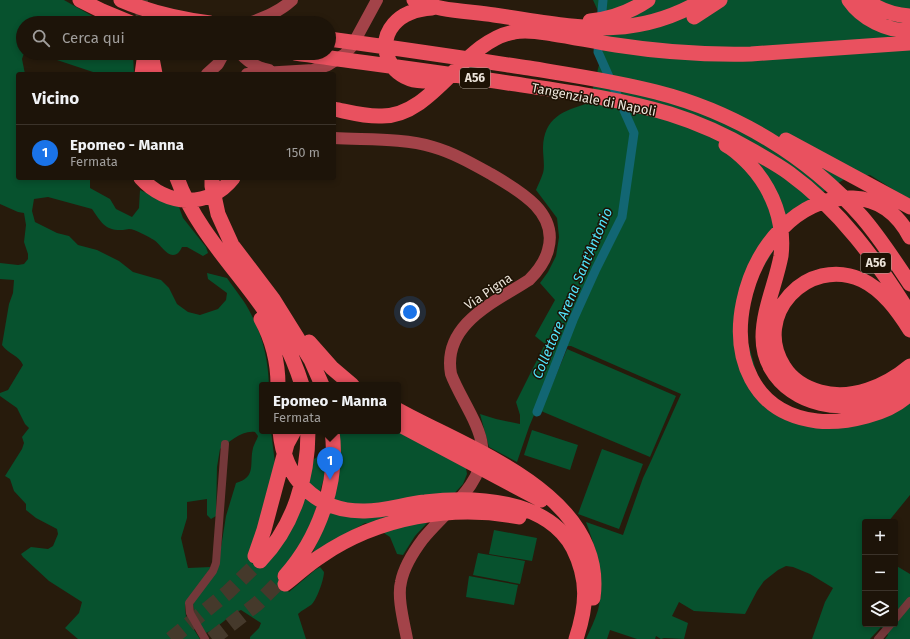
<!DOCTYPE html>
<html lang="it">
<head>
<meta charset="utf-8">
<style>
	body { margin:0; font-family:"Fira Sans",sans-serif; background:#2a2117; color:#f1f3f6 }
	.controls { position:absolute; right:12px; bottom:12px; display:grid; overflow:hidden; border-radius:4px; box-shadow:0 2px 6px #0003 }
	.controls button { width:36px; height:36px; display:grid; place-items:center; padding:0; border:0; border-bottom:1px solid #3b332a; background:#1d1409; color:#f1f3f6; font:20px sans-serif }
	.you { position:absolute; left:410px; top:312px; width:14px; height:14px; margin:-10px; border:3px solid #fff; border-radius:50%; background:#1a73e8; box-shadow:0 0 0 6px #1a73e833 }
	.badge { display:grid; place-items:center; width:26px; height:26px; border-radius:50%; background:#1a73e8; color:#fff; font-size:13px; font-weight:700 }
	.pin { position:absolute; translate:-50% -33px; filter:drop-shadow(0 1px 2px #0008) }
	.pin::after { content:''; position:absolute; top:21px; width:14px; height:12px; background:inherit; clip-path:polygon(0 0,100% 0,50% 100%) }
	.popup { position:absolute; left:259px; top:382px; width:142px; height:52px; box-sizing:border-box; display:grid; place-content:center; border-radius:4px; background:#1d1409; filter:drop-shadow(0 1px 3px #0005); font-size:13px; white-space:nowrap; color:#a09e9c }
	.popup b { font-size:15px; color:#f1f3f6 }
	.popup::after { content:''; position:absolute; left:50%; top:100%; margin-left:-8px; border:8px solid transparent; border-top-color:#1d1409 }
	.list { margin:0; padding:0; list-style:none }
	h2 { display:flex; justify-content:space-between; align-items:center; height:52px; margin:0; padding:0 16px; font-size:17px }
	h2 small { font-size:13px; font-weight:400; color:#a09e9c }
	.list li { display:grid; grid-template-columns:26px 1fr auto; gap:12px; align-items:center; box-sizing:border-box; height:56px; padding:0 16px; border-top:1px solid #3b332a }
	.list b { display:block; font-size:15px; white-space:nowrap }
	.list p { margin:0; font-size:13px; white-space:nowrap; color:#a09e9c }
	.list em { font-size:13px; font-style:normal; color:#a09e9c }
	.icon { flex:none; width:22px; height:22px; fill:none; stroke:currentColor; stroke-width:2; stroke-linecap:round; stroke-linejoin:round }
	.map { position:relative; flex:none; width:910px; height:639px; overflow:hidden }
	.search { position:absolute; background:#1d1409; box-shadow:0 2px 6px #0003; left:16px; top:16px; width:320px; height:44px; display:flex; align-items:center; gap:10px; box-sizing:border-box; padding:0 14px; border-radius:22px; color:#a09e9c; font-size:15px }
	.panel { position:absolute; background:#1d1409; box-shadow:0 2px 6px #0003; left:16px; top:72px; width:320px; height:108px; border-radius:4px }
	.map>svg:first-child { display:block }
</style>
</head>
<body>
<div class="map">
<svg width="910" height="639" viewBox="0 0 910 639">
	<rect width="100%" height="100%" fill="#271b0c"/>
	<path fill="#07522e" d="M0,0H64L94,17L110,23H23V53H27H24L22,59L25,74H18V178H90V188L110,199L116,209L132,217L139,208L140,190L179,207L183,218L206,247L208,253L203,256L187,247H182C180,251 178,255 173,255C166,255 160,244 154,240C149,237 135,229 129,229C127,229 125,230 123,230C105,231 101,222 92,209L48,197L34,199L32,211L35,222L57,233L69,236L78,245L97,250L119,261L133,272L161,280L169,288L177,304L188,312L200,315L218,309L226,300L227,293L208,279L207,273L227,278C235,290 245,301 251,314C263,337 268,359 269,385H262V431H271L275,463L252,555L286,538L300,512L314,459L319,456L325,458C327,469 324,478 321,488C314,524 301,549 277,576L289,592L315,570L320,567L324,572C324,579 317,600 311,605C307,608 302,610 298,614L306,639H250V637L259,628L261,623L241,610C228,614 220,628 206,633C200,624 194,616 193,604L219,560L226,516L236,483C257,477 249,464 253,448C254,444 257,440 258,436L255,432C242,430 229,442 220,449L217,467L216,516L211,519L207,515V499L187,502V518L181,538L188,568L211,567L185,605L186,617L200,639H78L65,628L79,613L82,602L49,581L23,557L21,554L31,547L48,549L53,546L58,534L57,529L36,518L26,510V504L14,491L10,479L5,476L22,449L24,443L22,437L29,428L25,424L17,408L0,396V393L8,390L23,365C19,355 8,354 2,345L9,304L13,293L14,280L0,279V263L18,265L24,264L28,259V254L24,242L26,225L24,213L18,212L0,204Z
		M593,0H910V200L870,175L845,179L803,204L738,307L765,403L791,420L816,427L910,401V495L888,522H865V624H895V565L910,574V639H885L888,635L881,627L870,639H812L825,602L833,588L810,574L793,567L786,566L778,570L764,581L757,591L745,614L694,611L679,602L672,616L688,623L684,639L664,638L661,639L656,636L655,639H637L610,630L607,639H586C590,630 595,620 598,610C606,577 597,553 586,522L623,535L643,478L651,461L681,394L571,346H563L529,427L517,462L489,447L480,414L496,419L520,424V415L516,402L545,344L535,336L555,300L540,283L548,272L556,256L559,237L557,218L536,190C538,185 541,179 543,173C545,166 543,156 543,148C544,117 563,111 589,103L603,50L598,11Z
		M36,53H133L134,74H99Z
		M567,349L676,396L650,457L541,411Z
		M532,430L578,445L570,470L524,455Z
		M338,431H398L466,468L467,474L463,484L415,536L403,555L397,554L390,537L370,524L365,523L346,534L311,557L326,520Z
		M602,449L643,464L619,529L578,514Z
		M494,530L537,538L532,561L489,554Z
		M478,553L525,561L520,584L473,575Z
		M469,576L518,585L514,605L466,597Z"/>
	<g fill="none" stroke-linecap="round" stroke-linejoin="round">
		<path stroke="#126673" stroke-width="9" d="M601,22L603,0
			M537,412L573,320L596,269L622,217L634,133L598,52L599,37"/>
		<path stroke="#45392b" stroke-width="15" stroke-dasharray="15 8" stroke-linecap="butt" d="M140,0L145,23
			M171,639L228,592L260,561
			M212,639L258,603L281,580"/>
		<path stroke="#74383a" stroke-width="8" d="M895,619L910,601
			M205,639L190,613L189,603L213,571L216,563L225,444
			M878,639L891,624"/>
		<path stroke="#a34349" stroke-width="12" d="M249,23C265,17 279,12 292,0
			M240,53C248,62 257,68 269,70
			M207,74L218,64L224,53
			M247,74L313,70L328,65L345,54L352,46L377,0
			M334,138C366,140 403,138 433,147C454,153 473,164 491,174C518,190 559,212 548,250C545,262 538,271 529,280C495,302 442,324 451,374C459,396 480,424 482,446C487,482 443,514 423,539C414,551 404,566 401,582C397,597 404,623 407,639"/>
		<path stroke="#e9515f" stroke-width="15" d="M80,0L102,11L131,23
			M121,0C149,12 179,19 210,23
			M414,0C438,11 468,11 494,15C571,26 631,43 703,0
			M849,0C862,19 887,31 910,31
			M866,0C879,10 894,15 910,16
			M432,8C358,13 381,100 443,77
			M694,17L720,0
			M590,21C611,19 630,12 648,0
			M329,39C396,48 462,58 529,68C571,75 614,81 656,92C735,112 808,156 862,217C880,238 895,261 910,284
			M151,53L155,74
			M295,53C366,63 437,72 508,83C562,91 617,98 670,114C699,123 727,136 753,151C765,158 778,165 789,173C840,210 877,261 910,314
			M142,74L145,53
			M334,109C349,112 366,117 382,116C434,116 463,41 514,32C527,29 540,32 553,34C574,37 595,42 616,45C661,52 706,55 751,54L910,43
			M786,140L910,207
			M726,145C736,150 742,157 750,165C773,190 785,222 781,256C776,283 763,310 763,337C763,384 810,411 853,405C875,402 891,391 910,382
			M141,178C166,206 209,209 233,178
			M177,178C199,239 251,282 282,337C290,352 297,369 302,385
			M212,178V186L218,214L232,245L273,299L311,360L322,385
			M910,237C898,214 879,199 853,198C740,194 686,405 817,421C845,424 891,414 910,393
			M261,319C272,339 278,362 278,385
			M910,330C898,311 883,290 862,280C807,255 751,316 784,367C792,380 806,388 820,392C852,401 886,386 910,366
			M309,342L332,368L352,385
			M398,410C470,450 607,495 593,598
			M398,424L541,500
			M280,431C284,478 316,512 365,511C385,511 405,504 425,502C473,496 547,499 573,548C589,580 587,606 576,639
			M255,556L264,530L287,444L294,431
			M260,561C294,526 308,478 308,431
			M285,576C319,538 339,482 332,431
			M285,584C297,575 308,564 321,556C378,517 452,504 519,517"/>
	</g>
	<g text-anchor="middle" stroke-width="3" stroke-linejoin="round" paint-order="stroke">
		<g fill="#1d1204" stroke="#aea59a" stroke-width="1">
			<rect x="460" y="68" width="30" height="20" rx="3"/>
			<rect x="861" y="253" width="30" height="20" rx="3"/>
		</g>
		<g font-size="12" font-weight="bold" fill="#ece4da">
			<text x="475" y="82">A56</text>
			<text x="876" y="267">A56</text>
		</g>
		<g font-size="13" fill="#ece4da" stroke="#1d1204">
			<text transform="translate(594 99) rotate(11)" y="5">Tangenziale di Napoli</text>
			<text transform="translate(488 291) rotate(-34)" y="5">Via Pigna</text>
		</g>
		<g font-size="14" font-style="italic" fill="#50e2fa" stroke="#1d1204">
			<text transform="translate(572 293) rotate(-67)" y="5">Collettore Arena Sant'Antonio</text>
		</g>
	</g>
</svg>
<div class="controls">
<button>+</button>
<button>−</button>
<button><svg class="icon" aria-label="layers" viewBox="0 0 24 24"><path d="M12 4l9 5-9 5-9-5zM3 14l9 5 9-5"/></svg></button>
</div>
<div class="you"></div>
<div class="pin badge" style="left:330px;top:480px">1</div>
<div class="popup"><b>Epomeo - Manna</b>Fermata</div>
<div class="search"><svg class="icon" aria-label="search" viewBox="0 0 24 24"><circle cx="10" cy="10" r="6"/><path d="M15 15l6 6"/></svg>Cerca qui</div>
<section class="panel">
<h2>Vicino<small></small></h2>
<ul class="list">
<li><span class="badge">1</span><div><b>Epomeo - Manna</b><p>Fermata</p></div><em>150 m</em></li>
</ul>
</section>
</div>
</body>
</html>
